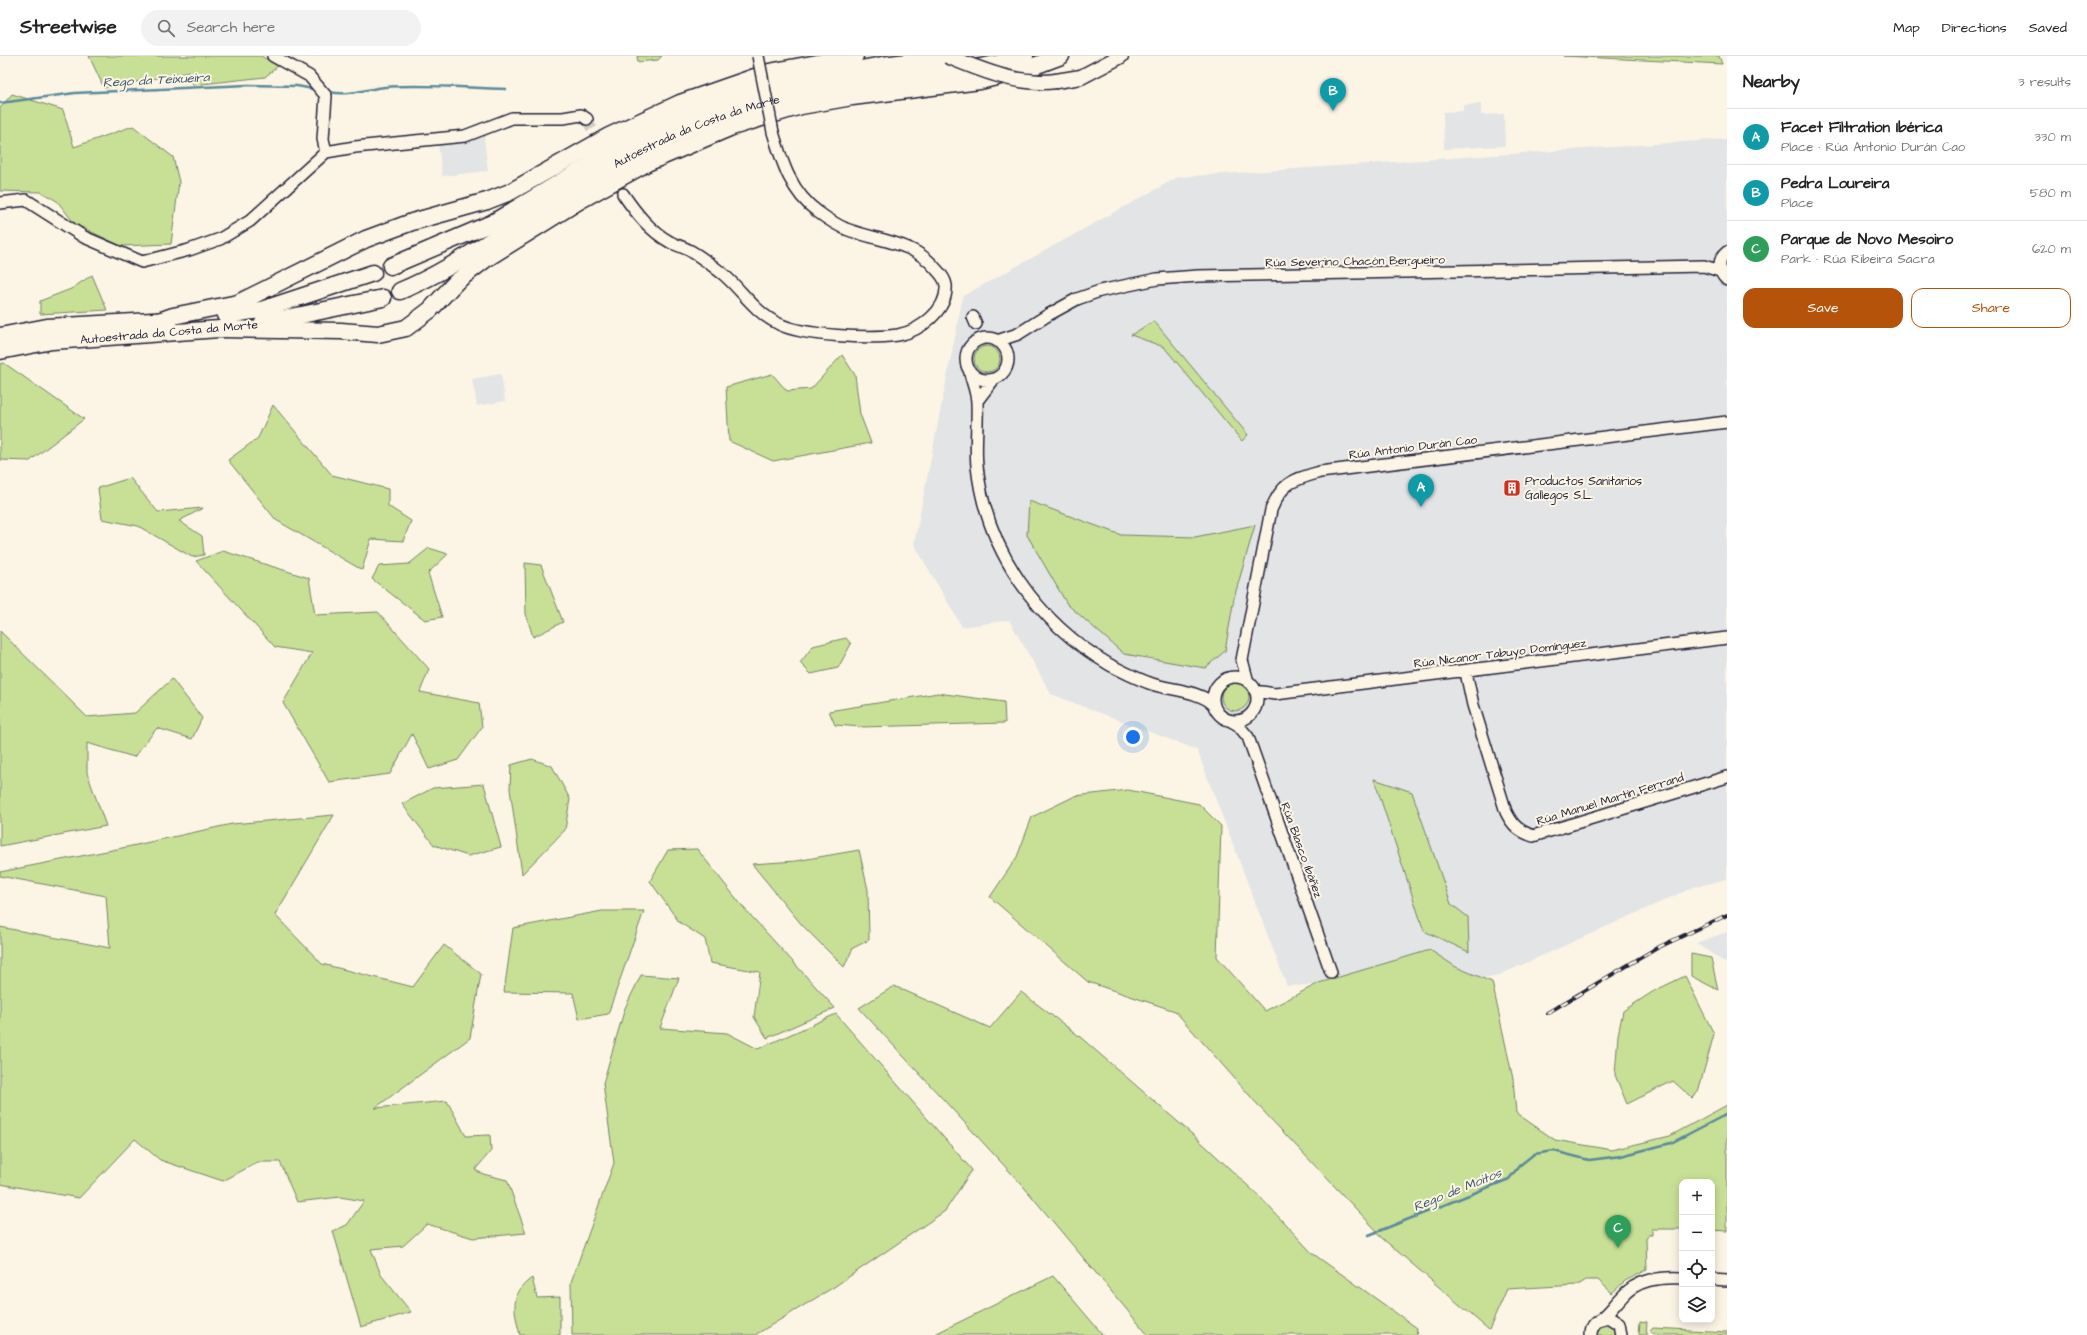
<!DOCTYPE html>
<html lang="en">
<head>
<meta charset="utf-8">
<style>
	body { margin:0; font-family:"Architects Daughter",sans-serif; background:#f2f2f2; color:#222 }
	.controls { position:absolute; right:12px; bottom:12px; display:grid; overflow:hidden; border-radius:8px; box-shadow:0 2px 10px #0003 }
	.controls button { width:36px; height:36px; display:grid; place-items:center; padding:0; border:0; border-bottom:1px solid #e0e0e0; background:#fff; color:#222; font:20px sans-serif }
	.you { position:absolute; left:1133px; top:681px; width:14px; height:14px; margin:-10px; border:3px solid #fff; border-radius:50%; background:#1a73e8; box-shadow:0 0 0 6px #1a73e833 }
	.badge { display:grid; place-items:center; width:26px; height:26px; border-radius:50%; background:#b45309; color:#fff; font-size:13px; font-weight:700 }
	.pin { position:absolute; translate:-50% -33px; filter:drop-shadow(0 1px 2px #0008) }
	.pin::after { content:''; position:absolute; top:21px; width:14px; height:12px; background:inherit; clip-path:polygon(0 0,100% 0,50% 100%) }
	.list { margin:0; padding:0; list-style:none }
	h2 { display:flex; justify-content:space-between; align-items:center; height:52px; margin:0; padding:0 16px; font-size:17px }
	h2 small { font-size:13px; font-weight:400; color:#767676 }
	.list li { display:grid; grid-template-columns:26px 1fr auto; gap:12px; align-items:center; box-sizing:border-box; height:56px; padding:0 16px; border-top:1px solid #e0e0e0 }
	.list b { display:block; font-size:15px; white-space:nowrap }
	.list p { margin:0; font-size:13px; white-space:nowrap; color:#767676 }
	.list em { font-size:13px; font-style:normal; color:#767676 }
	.actions { display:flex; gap:8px; padding:12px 16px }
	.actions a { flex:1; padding:9px 0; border:1px solid #b45309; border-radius:12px; text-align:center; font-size:14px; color:#b45309 }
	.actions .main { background:#b45309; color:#fff }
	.icon { flex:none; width:22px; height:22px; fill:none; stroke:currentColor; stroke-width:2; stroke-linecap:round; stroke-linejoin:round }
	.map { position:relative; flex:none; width:1727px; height:1279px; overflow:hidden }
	header { display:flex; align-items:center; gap:24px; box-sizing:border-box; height:56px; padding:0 20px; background:#fff; border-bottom:1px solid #e0e0e0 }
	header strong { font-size:19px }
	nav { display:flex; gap:22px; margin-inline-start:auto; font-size:14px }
	.search { width:280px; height:36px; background:#f2f2f2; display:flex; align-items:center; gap:10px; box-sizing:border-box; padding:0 14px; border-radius:22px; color:#767676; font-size:15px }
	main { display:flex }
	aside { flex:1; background:#fff }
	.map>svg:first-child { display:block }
</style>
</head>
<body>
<header>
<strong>Streetwise</strong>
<div class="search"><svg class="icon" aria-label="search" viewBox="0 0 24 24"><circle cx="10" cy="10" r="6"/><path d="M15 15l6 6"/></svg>Search here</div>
<nav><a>Map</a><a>Directions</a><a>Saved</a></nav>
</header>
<main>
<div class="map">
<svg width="1727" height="1279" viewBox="0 0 1727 1279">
	<rect width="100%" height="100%" fill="#fcf5e5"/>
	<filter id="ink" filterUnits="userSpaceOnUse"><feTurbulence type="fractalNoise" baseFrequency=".025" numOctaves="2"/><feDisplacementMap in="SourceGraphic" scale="8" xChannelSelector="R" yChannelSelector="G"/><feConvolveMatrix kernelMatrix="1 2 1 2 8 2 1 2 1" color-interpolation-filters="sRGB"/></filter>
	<g filter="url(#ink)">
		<path fill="#e2e4e6" d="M1481,48V59L1504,58L1505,90L1444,93L1443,56L1463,55V49Z
			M484,81L488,115L442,120L438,86Z
			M1727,83V823L1694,831L1495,921L1287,930L1197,694L1051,638L1009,564L962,571L914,488L963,240L1178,121Z
			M501,318L505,345L477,350L472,323Z
			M1727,876V908L1696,887Z"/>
		<path fill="#c8e096" stroke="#758168" d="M89,0H261L278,10L265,21L193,29L189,16L104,32Z
			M637,0H662L658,4L638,6Z
			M1563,0H1719L1722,8Z
			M12,38L63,54L74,91L133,70L173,101L179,126L171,188L121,190L75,168L57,145L41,136L0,135V52Z
			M92,219L107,254L40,258V245L71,233Z
			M1154,265L1248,379L1242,385L1164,291L1131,279Z
			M974 303a13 13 0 1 1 26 0a13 13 0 1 1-26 0Z
			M842,299L855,319L860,358L871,387L773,405L729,385L726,331L772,318L787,335L811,333Z
			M4,307L84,363L30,405L0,404V308Z
			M273,349L332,419L388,433V450L411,465L403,485L371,483L362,514L276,464L228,404L258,382Z
			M130,422L158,456L203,452L179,465L202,480L204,499L192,501L138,470L102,463L98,432Z
			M1029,445L1121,479L1195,481L1255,469L1234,542L1225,595L1205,612L1124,598L1067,548L1027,479Z
			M429,492L448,498L428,517L442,561L425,564L372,523L379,510L409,508Z
			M223,495L309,522L315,559L378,556L429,613L420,636L479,647L482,671L458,704L429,713L412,678L390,718L329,726L283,647L312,597L275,591L196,505Z
			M525,507L541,509L563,566L533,581L526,558Z
			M0,575L87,661L135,657L172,623L202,662L192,683L157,672L134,701L87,687V717L106,770L0,790Z
			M846,582L851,588L838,612L811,618L800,607L813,590Z
			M1221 641a14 14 0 1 1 28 0a14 14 0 1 1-28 0Z
			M938,637L1004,646L1005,667L861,671L835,669L829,655Z
			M532,703L552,710L570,743L565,774L522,818L510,733L511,709Z
			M1374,723L1412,736L1451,848L1468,861L1469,896L1424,875Z
			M484,728L501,791L468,800L434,789L402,748L433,732Z
			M1128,734L1199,748L1221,770L1217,901L1265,955L1319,927L1430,894L1456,911L1492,926L1513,1023L1516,1057L1555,1084L1612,1094L1670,1080L1727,1049V1175L1712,1174V1126H1682V1173H1652V1179H1648L1646,1182L1647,1214L1625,1225L1612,1237L1598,1224H1586L1578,1229L1507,1233L1489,1274L1375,1176L1377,1175L1265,1057L1175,955L1088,926L990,841L1017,801L1032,761L1075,740Z
			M334,759L275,859L322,908L413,931L444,889L481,918L470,982L375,1052L447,1045L466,1080L490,1079L491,1095L475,1114L483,1118L507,1124L526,1177L473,1182L427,1168L403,1190L371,1193L381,1219L411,1256L361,1271L333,1175L347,1169L364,1145L340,1141L297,1146L280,1106H258L223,1125L160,1104L135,1083L79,1142L0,1128V871L110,892L106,840L0,820V816L127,791L232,768Z
			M697,793L743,851L835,952L767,982L754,961L760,916L710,907L705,883L679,866L650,825L668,794Z
			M859,794L868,834L869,884L853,892L844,911L802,869L752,808L796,805Z
			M602,855H644L608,958L579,963L573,937L504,936L513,872Z
			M1691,898L1711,902L1718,934L1691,920Z
			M641,919L679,922L660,972L727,977L758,993L836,958L972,1114L945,1155L834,1231L755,1279H572L571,1226L614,1107L603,1027L625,952Z
			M1685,920L1714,978L1698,1036L1692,1042L1673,1025L1627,1048L1615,1019L1618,979L1623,955L1654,935Z
			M894,930L990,972L1021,936L1079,980L1200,1085L1260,1141L1312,1197L1417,1272L1416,1279H1148L1023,1130L859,952Z
			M1053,1220L1103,1279H933Z
			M532,1222L537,1242L560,1241V1279H520C514,1255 509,1238 532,1222Z
			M1640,1265L1647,1266L1646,1279H1639Z
			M1607,1266L1615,1272L1616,1279H1596L1598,1270Z
			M1653,1272L1727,1276V1279H1659L1651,1277L1650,1275Z"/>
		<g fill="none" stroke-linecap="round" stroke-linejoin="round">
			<path stroke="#5a899c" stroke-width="2.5" d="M330,36C349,40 366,33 385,31C425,28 466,32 506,33
				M0,47L75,37L247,29L297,30L313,33
				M1369,1179L1509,1123L1519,1110L1534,1098L1554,1095L1589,1104L1621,1100L1671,1087L1727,1058"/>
			<path stroke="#d0cbc3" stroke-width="11" stroke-dasharray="11 5.5" stroke-linecap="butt" d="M587,63L601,92"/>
			<g stroke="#22223b" stroke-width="14">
				<path id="minor" d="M273,0L309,20L326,40L323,83L326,96
					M623,138C636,157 650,175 670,186C678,190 687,192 694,197C704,203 714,211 723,218C742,234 755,257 779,268C803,280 870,283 898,279C920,275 948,254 946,229C945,223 940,217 936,213C914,185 877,185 846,173C837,169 826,162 818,156C791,137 782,106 773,76
					M0,147L26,144L84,181L142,206L189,194L220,183L250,165L326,96L355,91L465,80L512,62H563L581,59L587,63
					M1727,196C1717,204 1718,216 1727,224
					M973,261L976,268
					M966 303a21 21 0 1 1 42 0a21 21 0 1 1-42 0Z
					M997,285L1018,278L1048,259L1077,243L1100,235L1157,223L1198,220L1704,210L1720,215
					M970,317C972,326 977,337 977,347C978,368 975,389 977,410C986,495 1038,567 1110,609C1124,616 1137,623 1152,628C1170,634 1201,635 1214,649
					M977,345L994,323
					M1467,621L1473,649L1506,756C1513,770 1519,775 1533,780L1727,721
					M1213 643a22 22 0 1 1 44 0a22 22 0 1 1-44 0Z
					M1248,626L1242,604L1271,454C1282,426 1293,424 1320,416L1727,366
					M1255,635L1275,638L1727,582
					M1229,664L1238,669L1248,681L1331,916
					M1712,1223L1727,1224
					M1602,1262C1610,1256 1614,1249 1621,1242C1636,1223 1660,1221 1682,1222
					M1591,1279C1591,1268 1598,1263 1608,1261L1619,1268L1621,1279"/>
			</g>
			<g stroke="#22223b" stroke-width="17">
				<path id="major" d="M1056,25L1081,21L1121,0"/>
			</g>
			<g stroke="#22223b" stroke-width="19">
				<g id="highway">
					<path d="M391,210L492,167L631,84L699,55L749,37L781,28L882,9L957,0"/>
					<path id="s1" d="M400,235C434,221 464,202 495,182C560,140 627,96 700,68C757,46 817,32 877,24C927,17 977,16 1025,0"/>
					<path d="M225,259L261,254L373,217"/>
					<path d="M159,265L173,260L238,247L366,183L412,166L487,145L510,136L609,80L680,47L769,16L855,0"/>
					<path d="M263,267L383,242"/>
					<path d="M223,273L341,275L378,278L406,272L430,254L456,226L486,203L579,145L647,107L732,71L801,50L852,41L980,25L1021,15L1061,0"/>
					<path d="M0,280L47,271L170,264"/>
					<path d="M0,295L52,285L233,272"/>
				</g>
			</g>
			<use href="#minor" stroke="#fcf5e5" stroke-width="11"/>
			<use href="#major" stroke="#fcf5e5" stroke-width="14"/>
			<use href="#highway" stroke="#fcf5e5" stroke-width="16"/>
			<g stroke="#22223b" stroke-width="4">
				<path id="rail" d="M1547,957L1657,892L1727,859"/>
			</g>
			<use href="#rail" stroke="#fcf5e5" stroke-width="2.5" stroke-dasharray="8" stroke-linecap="butt"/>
			<g stroke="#22223b" stroke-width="14" stroke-linecap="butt">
				<path id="minor-bridge" d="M758,0L773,76"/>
			</g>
			<g stroke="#22223b" stroke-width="17" stroke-linecap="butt">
				<path id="major-bridge" d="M947,0C981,14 1019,30 1056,25"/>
			</g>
			<use href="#minor-bridge" stroke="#fcf5e5" stroke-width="11"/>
			<use href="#major-bridge" stroke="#fcf5e5" stroke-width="14"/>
		</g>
	</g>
	<defs>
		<g id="building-square" transform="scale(0.9)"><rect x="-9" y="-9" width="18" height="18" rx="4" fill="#c8321e" stroke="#fcf5e5"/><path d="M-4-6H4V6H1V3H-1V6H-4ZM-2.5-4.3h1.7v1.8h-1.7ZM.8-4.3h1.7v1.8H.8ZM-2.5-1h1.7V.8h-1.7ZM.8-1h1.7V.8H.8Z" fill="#fff"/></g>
	</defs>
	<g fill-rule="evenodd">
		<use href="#building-square" x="1512" y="432"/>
	</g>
	<g text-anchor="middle" stroke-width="4" stroke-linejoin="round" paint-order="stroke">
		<g font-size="12" fill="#22223b" stroke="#fcf5e5">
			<text dy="4" stroke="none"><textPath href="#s1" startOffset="338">Autoestrada da Costa da Morte</textPath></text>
			<text transform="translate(1355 205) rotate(-1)" y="4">Rúa Severino Chacón Bergueiro</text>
			<text transform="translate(169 276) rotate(-5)" y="4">Autoestrada da Costa da Morte</text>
			<text transform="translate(1413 391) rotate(-7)" y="4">Rúa Antonio Durán Cao</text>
			<text transform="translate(1500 597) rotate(-7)" y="4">Rúa Nicanor Tabuyo Domínguez</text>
			<text transform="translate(1610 743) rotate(-17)" y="4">Rúa Manuel Martín Ferrand</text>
			<text transform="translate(1302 794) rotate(70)" y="4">Rúa Blasco Ibáñez</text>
		</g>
		<g font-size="12" fill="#22223b" stroke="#fcf5e5" text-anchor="start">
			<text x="1525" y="429">Productos Sanitarios<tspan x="1525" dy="14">Gallegos S.L.</tspan></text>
		</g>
		<g font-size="13" font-style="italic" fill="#3e566b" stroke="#fcf5e5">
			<text transform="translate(156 23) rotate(-3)" y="5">Rego da Teixueira</text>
			<text transform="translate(1457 1133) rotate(-22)" y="5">Rego de Moitos</text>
		</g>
	</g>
</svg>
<div class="controls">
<button>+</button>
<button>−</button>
<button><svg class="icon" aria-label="locate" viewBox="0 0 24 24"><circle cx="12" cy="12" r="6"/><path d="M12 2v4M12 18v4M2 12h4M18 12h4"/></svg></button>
<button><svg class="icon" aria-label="layers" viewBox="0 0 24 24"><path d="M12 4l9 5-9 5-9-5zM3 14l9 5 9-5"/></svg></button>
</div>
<div class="you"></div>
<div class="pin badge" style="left:1421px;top:451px;background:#0f9aa8">A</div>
<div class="pin badge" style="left:1333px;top:55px;background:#0f9aa8">B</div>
<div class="pin badge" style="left:1618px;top:1192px;background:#2e9e5b">C</div>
</div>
<aside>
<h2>Nearby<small>3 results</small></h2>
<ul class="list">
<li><span class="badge" style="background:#0f9aa8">A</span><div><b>Facet Filtration Ibérica</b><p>Place · Rúa Antonio Durán Cao</p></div><em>330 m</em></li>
<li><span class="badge" style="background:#0f9aa8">B</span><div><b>Pedra Loureira</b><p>Place</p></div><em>580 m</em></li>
<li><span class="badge" style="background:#2e9e5b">C</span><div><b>Parque de Novo Mesoiro</b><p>Park · Rúa Ribeira Sacra</p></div><em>620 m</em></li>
</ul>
<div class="actions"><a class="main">Save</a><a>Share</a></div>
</aside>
</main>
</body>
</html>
